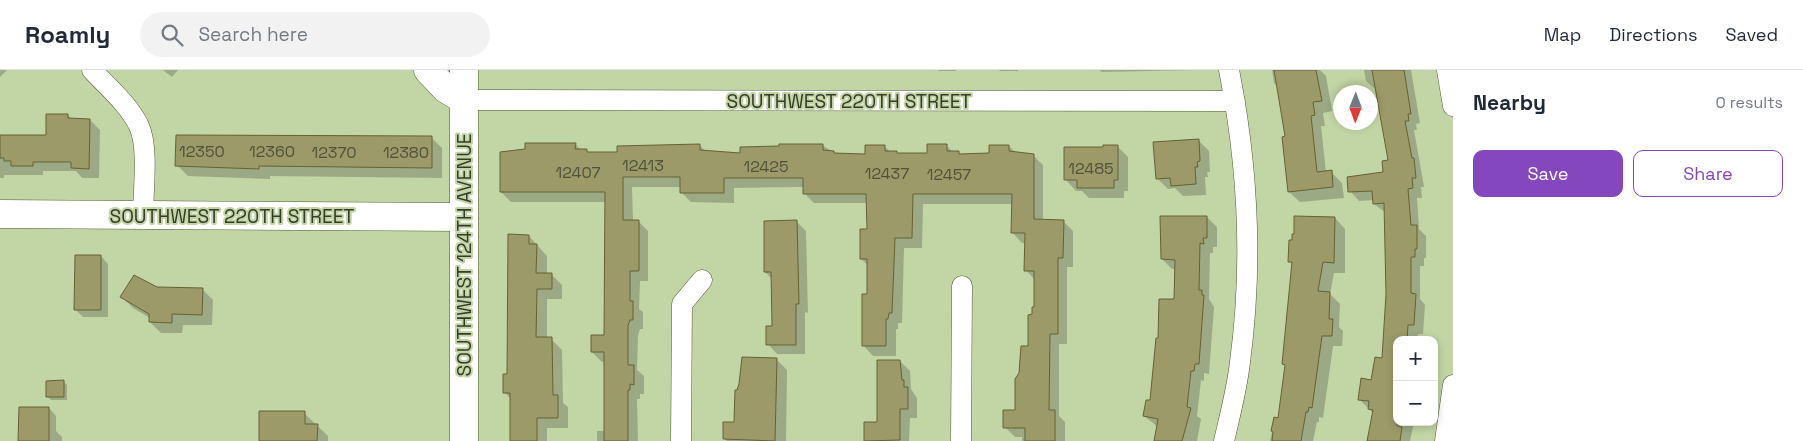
<!DOCTYPE html>
<html lang="en">
<head>
<meta charset="utf-8">
<style>
	body { margin:0; font-family:"Space Grotesk",sans-serif; background:#f2f2f3; color:#1f2937 }
	.controls { position:absolute; right:15px; bottom:15px; display:grid; overflow:hidden; border-radius:10px; box-shadow:0 2px 8px #0003 }
	.controls button { width:45px; height:45px; display:grid; place-items:center; padding:0; border:0; border-bottom:1px solid #e0e1e3; background:#fff; color:#1f2937; font:25px sans-serif }
	.compass { position:absolute; left:1333px; top:15px; width:45px; height:45px; border-radius:50%; background:#fff; box-shadow:0 2px 8px #0003; rotate:181deg }
	.list { margin:0; padding:0; list-style:none }
	h2 { display:flex; justify-content:space-between; align-items:center; height:65px; margin:0; padding:0 20px; font-size:21px }
	h2 small { font-size:16px; font-weight:400; color:#747a83 }
	.actions { display:flex; gap:10px; padding:15px 20px }
	.actions a { flex:1; padding:11px 0; border:1px solid #8547bd; border-radius:10px; text-align:center; font-size:18px; color:#8547bd }
	.actions .main { background:#8547bd; color:#fff }
	.icon { flex:none; width:28px; height:28px; fill:none; stroke:currentColor; stroke-width:2; stroke-linecap:round; stroke-linejoin:round }
	.map { position:relative; flex:none; width:1453px; height:371px; overflow:hidden }
	header { display:flex; align-items:center; gap:30px; box-sizing:border-box; height:70px; padding:0 25px; background:#fff; border-bottom:1px solid #e0e1e3 }
	header strong { font-size:24px }
	nav { display:flex; gap:28px; margin-inline-start:auto; font-size:18px }
	.search { width:350px; height:45px; background:#f2f2f3; display:flex; align-items:center; gap:12px; box-sizing:border-box; padding:0 18px; border-radius:28px; color:#747a83; font-size:19px }
	main { display:flex }
	aside { flex:1; background:#fff }
	.map>svg:first-child { display:block }
</style>
</head>
<body>
<header>
<strong>Roamly</strong>
<div class="search"><svg class="icon" aria-label="search" viewBox="0 0 24 24"><circle cx="10" cy="10" r="6"/><path d="M15 15l6 6"/></svg>Search here</div>
<nav><a>Map</a><a>Directions</a><a>Saved</a></nav>
</header>
<main>
<div class="map">
<svg width="1453" height="371" viewBox="0 0 1453 371">
	<rect width="100%" height="100%" fill="#c2d5a5"/>
	<path fill="#0003" d="M0,0H7L0,7Z
		M163,0H178L172,7Z
		M938,0H956V1H939Z
		M999,0H1018V1H1000Z
		M1099,0H1197L1102,2Z
		M1272,0H1320L1326,6L1332,41L1323,43L1325,56H1321L1326,102H1331L1342,113L1344,128L1300,132L1289,122L1287,68L1278,17L1274,13Z
		M1364,0H1411L1420,53L1416,54L1417,60H1414L1424,117H1421L1422,128H1417L1419,159L1426,166V188H1424V196H1420V229L1425,235L1423,264H1418L1417,270H1397V352H1414L1410,371H1369L1373,343L1359,329L1373,311L1383,289L1387,224L1386,143L1374,134V130L1359,131L1350,121L1384,103L1389,91L1376,20L1366,11Z
		M68,45L72,50H90L100,60L99,108H82L76,101H43V105H4V108H0V66H47Z
		M431,67L442,78V108L270,106V109L188,106L177,95Z
		M1198,70L1209,81L1210,102H1207L1208,107H1205L1206,125L1183,126L1175,118L1168,119L1157,108Z
		M575,74L581,80L589,83L618,84L699,75L707,82L741,85L822,75L836,84L866,85L884,76L891,82L899,84H928L947,76L953,82L961,85H991L1009,76L1016,83L1033,85L1043,95V151H1063L1073,161V197H1067V274H1059V346L1065,352V371H1022V367H1015L1005,357L1016,341L1020,303L1029,278L1035,238V210L1026,200V173H1022L1012,162L1013,134H923L922,178H904L902,253H898V259H896V286H873L863,275L868,225V195L861,189L868,160V133H814L804,123V117L734,118V133L691,132L681,122V117H632L633,151H638L648,161V211H640L639,239L643,242V259H640L638,266L637,300L644,306V324H640V329H637L638,371H597V361H605L606,292H602L592,282L605,266L606,132H511L501,122Z
		M1117,76L1128,87V121H1124V128H1089L1082,121H1076L1066,110L1104,78Z
		M1207,147L1217,157V177H1213V183H1210L1209,229L1214,237L1209,304L1204,303V311L1201,310L1197,346L1201,349L1197,371H1155L1158,357L1144,346L1151,332L1175,231L1176,199H1172L1162,189Z
		M1335,148L1345,159V203H1334L1330,224L1340,234L1339,257L1343,261L1342,276H1333L1323,348L1319,347V352H1317L1313,371H1270L1275,348L1279,349L1286,296L1284,294L1293,195L1290,191Z
		M796,151L806,161L808,243L805,242V284H777L768,274L773,257L772,209L765,202Z
		M529,166L547,186V204H551L562,215V229H547V269H551L562,280L563,333L568,337V358H547V371H510L511,329L505,323Z
		M101,186L108,194V247H83L75,239Z
		M202,219L213,230L212,255H183L182,263H161L150,252V248L133,238L122,227Z
		M776,289L787,300L786,371H727L724,368L736,354L738,321Z
		M900,291L910,301L911,319L917,328V348H910L909,371H865L866,353H878Z
		M63,311L67,315V330H51L47,326Z
		M49,338L56,346V361L62,367V371H20Z
		M304,343L328,366V371H260Z"/>
	<path fill="#9d9a69" stroke="#656232" d="M1274,0H1316L1322,31L1313,32L1315,45L1311,46L1317,102L1332,100L1333,117L1288,122L1282,67L1285,66Z
		M1372,0H1404L1411,44H1408L1409,51H1405L1412,88H1414L1416,108H1412L1413,118L1408,119L1411,155H1417V179H1415V187H1411V223L1416,224L1414,255H1408L1407,270H1397V356L1402,357L1400,371H1367L1373,340L1368,339L1369,331L1358,330L1361,308L1371,310L1375,287L1382,288L1386,224L1384,133L1373,134L1372,121L1348,122L1347,107L1383,102L1382,91L1388,90Z
		M46,44H68V48L90,49L89,99L71,98V92H33V96H11V91H4V88H0V65H46Z
		M176,65L432,66V98L259,96V99L175,96Z
		M1199,69L1200,91L1197,92L1198,97H1195L1196,114L1171,116L1170,108L1156,109L1153,72Z
		M525,73H576L575,79H587V82H617V76L700,74V80L740,83V77L779,76V74H823V80L834,81V83L865,84V75H885V81H897V83H927V74H947V81H959V84L989,83V75H1009V81L1034,84V149L1064,150L1063,188H1058V264H1050L1049,340H1055V371H1025V358H1003V340H1015V309L1019,303L1021,276H1028V245L1032,244V237H1034V201H1024L1025,163H1011L1012,124H913L912,168H895L892,243H889L888,249H886V276H862V224H867V189H860V159H867L866,124H803V108H724V123H680V107H623V150H639V201H630V231H633V250H630L628,256V295H634V315L630,314V320H628V371H604V282H591V265H604L605,122H500V82L525,79Z
		M1103,75H1118V110H1114V118H1077V110H1064V77H1103Z
		M1160,146H1207V168H1203L1204,174L1200,173L1199,220H1202V225H1204L1199,294H1195L1194,301H1191L1187,337L1191,338L1182,371H1154L1158,349L1143,346L1146,330H1150L1156,268H1158L1159,229H1174L1175,190L1161,189Z
		M1294,146L1335,147L1334,193L1323,192L1318,221L1330,222L1329,249H1333L1332,266H1322L1312,338L1309,337L1308,342H1306L1301,371H1272L1273,362L1271,361L1274,347L1278,348L1285,295L1282,294L1292,192H1288L1289,170H1292V164H1294Z
		M797,150L799,234H796V275H766V256H772L771,202H764V151Z
		M508,164L529,165V174H537L536,203H552V219H537L536,267H552L553,325H558V348H537V371H510V323H503V304H507Z
		M75,185H101V240H74Z
		M134,205L157,217L203,218L202,245L172,244V253L149,252V244L120,227Z
		M742,287L777,288L775,371L723,369V352H734L735,320H737L739,314Z
		M877,290H900L902,310H904V317H908V339H900V370L864,371V352H877Z
		M64,310V327H46V311Z
		M19,337H49V371H18Z
		M259,341H305V354H318L317,371H259Z"/>
	<g fill="none" stroke-linecap="round" stroke-linejoin="round">
		<g stroke="#4b5b30" stroke-width="21">
			<path id="street" d="M92,0C108,17 129,35 139,56C149,78 143,121 143,146
				M1447,0L1453,36
				M464,30L1235,31
				M681,371L682,234L702,210
				M961,371L962,216
				M1224,371C1230,345 1237,319 1240,292C1253,195 1248,96 1229,0
				M1445,371L1453,315"/>
		</g>
		<g stroke="#4b5b30" stroke-width="29">
			<path id="secondary" d="M428,0L446,19L464,30
				M464,0V371
				M0,144L464,147"/>
		</g>
		<use href="#street" stroke="#fff" stroke-width="20"/>
		<use href="#secondary" stroke="#fff" stroke-width="28"/>
	</g>
	<g text-anchor="middle" stroke-width="4" stroke-linejoin="round" paint-order="stroke">
		<g font-size="16" fill="#4f5439">
			<text x="202" y="87">12350</text>
			<text x="272" y="87">12360</text>
			<text x="334" y="88">12370</text>
			<text x="406" y="88">12380</text>
			<text x="643" y="101">12413</text>
			<text x="766" y="102">12425</text>
			<text x="1091" y="104">12485</text>
			<text x="578" y="108">12407</text>
			<text x="887" y="109">12437</text>
			<text x="949" y="110">12457</text>
		</g>
		<g font-size="19" fill="#353c29" stroke="#c2d5a5">
			<text x="849" y="38">SOUTHWEST 220TH STREET</text>
			<text x="232" y="153">SOUTHWEST 220TH STREET</text>
			<text transform="translate(464 185) rotate(-90)" y="7">SOUTHWEST 124TH AVENUE</text>
		</g>
	</g>
</svg>
<div class="controls">
<button>+</button>
<button>−</button>
</div>
<svg class="compass" viewBox="-18 -18 36 36"><path d="M0-13l5 13h-10z" fill="#e53935"/><path d="M0 13l5-13h-10z" fill="#747a83"/></svg>
</div>
<aside>
<h2>Nearby<small>0 results</small></h2>
<ul class="list">
</ul>
<div class="actions"><a class="main">Save</a><a>Share</a></div>
</aside>
</main>
</body>
</html>
